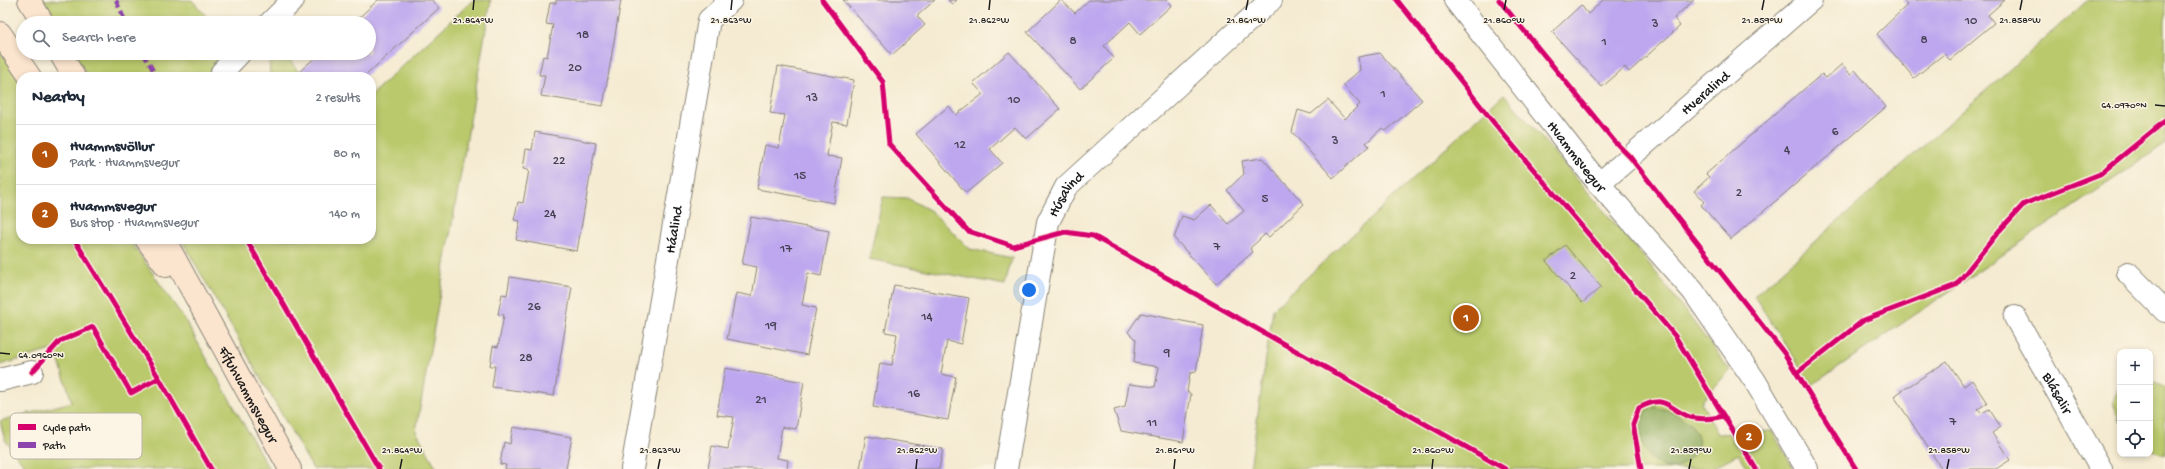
<!DOCTYPE html>
<html lang="en">
<head>
<meta charset="utf-8">
<style>
	body { margin:0; font-family:"Gochi Hand",sans-serif; background:#f2f2f3; color:#1f2937 }
	.controls { position:absolute; right:12px; bottom:12px; display:grid; overflow:hidden; border-radius:8px; box-shadow:0 2px 6px #0003 }
	.controls button { width:36px; height:36px; display:grid; place-items:center; padding:0; border:0; border-bottom:1px solid #e0e1e3; background:#fff; color:#1f2937; font:20px sans-serif }
	.you { position:absolute; left:1029px; top:290px; width:14px; height:14px; margin:-10px; border:3px solid #fff; border-radius:50%; background:#1a73e8; box-shadow:0 0 0 6px #1a73e833 }
	.badge { display:grid; place-items:center; width:26px; height:26px; border-radius:50%; background:#b45309; color:#fff; font-size:13px; font-weight:700 }
	.pin { position:absolute; translate:-50% -50%; border:2px solid #fff; box-shadow:0 1px 4px #0006 }
	.list { margin:0; padding:0; list-style:none }
	h2 { display:flex; justify-content:space-between; align-items:center; height:52px; margin:0; padding:0 16px; font-size:17px }
	h2 small { font-size:13px; font-weight:400; color:#747a83 }
	.list li { display:grid; grid-template-columns:26px 1fr auto; gap:12px; align-items:center; box-sizing:border-box; height:60px; padding:0 16px; border-top:1px solid #e0e1e3 }
	.list b { display:block; font-size:15px; white-space:nowrap }
	.list p { margin:0; font-size:13px; white-space:nowrap; color:#747a83 }
	.list em { font-size:13px; font-style:normal; color:#747a83 }
	.icon { flex:none; width:22px; height:22px; fill:none; stroke:currentColor; stroke-width:2; stroke-linecap:round; stroke-linejoin:round }
	.map { position:relative; flex:none; width:2165px; height:469px; overflow:hidden }
	.search { position:absolute; background:#fff; box-shadow:0 2px 6px #0003; left:16px; top:16px; width:360px; height:44px; display:flex; align-items:center; gap:10px; box-sizing:border-box; padding:0 14px; border-radius:22px; color:#747a83; font-size:15px }
	.panel { position:absolute; background:#fff; box-shadow:0 2px 6px #0003; left:16px; top:72px; width:360px; height:172px; border-radius:16px }
	.map>svg:first-child { display:block }
</style>
</head>
<body>
<div class="map">
<svg width="2165" height="469" viewBox="0 0 2165 469">
	<rect width="100%" height="100%" fill="#fcf5e5"/>
	<filter id="ink" filterUnits="userSpaceOnUse"><feTurbulence type="fractalNoise" baseFrequency=".025" numOctaves="2"/><feDisplacementMap in="SourceGraphic" scale="8" xChannelSelector="R" yChannelSelector="G"/><feConvolveMatrix kernelMatrix="1 2 1 2 8 2 1 2 1" color-interpolation-filters="sRGB"/></filter>
	<filter id="wash" filterUnits="userSpaceOnUse"><feTurbulence type="fractalNoise" baseFrequency=".012" numOctaves="4" result="noise"/><feDisplacementMap in="SourceGraphic" scale="16" xChannelSelector="R" yChannelSelector="G"/><feGaussianBlur stdDeviation="0.9" result="paint"/><feColorMatrix in="noise" values="0 0 0 0 0 0 0 0 0 0 0 0 0 0 0 0 0 1.4 0 .05"/><feComposite in="paint" operator="in"/></filter>
	<g filter="url(#wash)">
		<rect width="100%" height="100%" fill="#f5ebd2"/>
		<path fill="#bac96c" stroke="#6b7244" d="M44,0H192L212,23H57Z
			M473,0H491L416,431L437,469H313L181,239H371V95Z
			M2088,0H2165V144L1812,385L1754,296Z
			M0,49L21,80V239H129L185,320L269,469H27L5,440L0,421L72,402L55,349L0,365Z
			M74,53H220L216,77H88Z
			M271,53H285L302,77H270L269,56Z
			M1504,94L1647,261L1730,370L1701,402L1718,434L1772,431L1794,469H1747L1738,454L1710,469H1250L1273,309Z
			M883,197L907,198L931,211L970,249L1012,258L1005,285L869,259Z
			M2150,380L2165,388V455L2150,450Z
			M2120,384V423L2113,402Z"/>
		<path fill="#93ad60" stroke="#58643e" d="M1655,407C1692,415 1721,445 1674,469C1644,466 1636,438 1645,412Z"/>
		<g id="blocks">
			<path fill="#bea7ef" d="M378,0H432L439,8L364,77H303L299,72L320,53H369V23H353Z
				M556,0H621L603,106L541,96L545,75H539L543,56L547,57L553,25L546,24L550,3H556Z
				M843,0H935L917,16L925,25L892,55Z
				M948,0H957L952,4Z
				M1061,0L1075,13L1089,0H1167L1172,5L1140,34L1130,22L1104,46L1114,58L1080,89L1027,32Z
				M1603,0H1694L1674,18L1680,26L1629,72L1625,67L1602,87L1552,32L1581,5L1588,14Z
				M1903,0H2005L1988,15L1994,23L1950,60L1944,54L1914,78L1877,34L1907,5Z
				M1009,52L1060,109L1026,139L1015,127L990,149L1002,163L966,193L916,134L949,106L956,115L983,94L973,83Z
				M1380,53L1422,100L1386,131L1382,128L1366,143L1369,146L1333,178L1292,132L1298,110L1311,114L1328,100L1345,119L1360,104L1343,85L1360,70L1358,57Z
				M1842,64L1850,74L1855,70L1886,107L1731,239L1701,205L1704,202L1694,191L1709,177L1706,174L1789,102L1822,74L1826,78Z
				M778,66L854,80L847,124L833,122L830,137L827,156L842,158L834,203L757,189L765,145L779,148L785,115L770,113Z
				M535,132L596,143L577,251L516,240L520,221L514,220L518,202L523,203L529,170L523,169L526,149L532,150Z
				M1262,158L1304,204L1269,237L1265,234L1258,241L1250,248L1253,252L1216,284L1174,238L1182,216L1194,220L1211,205L1228,224L1244,211L1227,190L1244,174L1242,161Z
				M751,217L829,231L821,276L808,273L802,305L816,308L807,355L727,339L736,293L752,296L757,267L742,264Z
				M1565,245L1601,287L1582,303L1546,261Z
				M510,277L572,287L554,396L492,387L495,366H490L493,346L498,347L504,315L498,314L502,294L507,295Z
				M894,285L969,298L961,344L947,341L941,374L956,377L948,420L873,407L880,363L892,365L897,334L885,332Z
				M1141,313L1203,325L1196,372L1190,373L1187,392L1191,394L1183,442L1121,431L1114,410L1125,407L1129,384L1155,387L1159,367L1134,363L1136,340L1128,332Z
				M1947,361L1964,386L1972,380L1987,403L1978,409L1982,413L1989,409L2001,427L1992,433L2010,460L1996,469H1942L1894,396Z
				M725,368L804,382L796,429L782,427L777,458L788,460L787,469H708L712,446L728,449L734,417L717,415Z
				M513,427L572,437L566,469H505L506,465L500,464L504,442L510,444Z
				M866,436L943,449L939,469H860Z"/>
		</g>
	</g>
	<g filter="url(#ink)">
		<use href="#blocks" fill-opacity="0" stroke="#888477" stroke-width="1"/>
		<g fill="none" stroke-linecap="round" stroke-linejoin="round">
			<g stroke="#888477" stroke-width="24">
				<g id="minor">
					<path d="M270,23L293,0"/>
					<path d="M222,72L240,53"/>
					<path id="s1" d="M1599,184L1811,0"/>
					<path d="M2128,273L2165,311"/>
					<path id="s2" d="M2015,317L2101,469"/>
					<path d="M0,380L32,372"/>
					<path id="s3" d="M632,469L709,20L731,0"/>
					<path id="s4" d="M1006,469L1048,222L1066,187L1271,0"/>
				</g>
			</g>
			<g stroke="#888477" stroke-width="24">
				<g id="tertiary">
					<path id="s5" d="M1455,0L1599,184L1693,291L1755,381L1807,469"/>
				</g>
			</g>
			<g stroke="#888477" stroke-width="24">
				<g id="secondary">
					<path d="M29,0L43,23"/>
					<path d="M0,33L30,77"/>
					<path d="M60,53L74,77"/>
					<path d="M146,239L166,266"/>
					<path id="s6" d="M164,239L290,469"/>
				</g>
			</g>
			<use href="#minor" stroke="#fff" stroke-width="22"/>
			<use href="#tertiary" stroke="#fff" stroke-width="22"/>
			<use href="#secondary" stroke="#fce5cf" stroke-width="22"/>
			<path stroke="#8e44ad" stroke-width="4" stroke-dasharray="8 4" stroke-linecap="butt" d="M116,0L126,23
				M143,53L157,77"/>
			<g stroke="#fcf5e5" stroke-width="8">
				<path id="cycleway" d="M822,0L883,82L889,144L968,231L1013,246L1065,232L1093,236L1505,469
					M1397,0L1494,123L1675,336L1756,469
					M1499,0L1615,142L1630,157L1784,353L1856,469
					M74,239L159,378L211,469
					M246,239L379,469
					M32,372L60,341L93,327L131,393L159,378
					M1797,373L1864,320L1956,285L1999,231L2024,204L2100,174L2165,121
					M1641,469L1633,424L1639,408C1668,393 1667,409 1690,417C1701,420 1712,419 1724,416"/>
			</g>
			<use href="#cycleway" stroke="#d6006c" stroke-width="5"/>
		</g>
	</g>
	<path fill="none" stroke="#1c1c1c" stroke-width="1.5" d="M473,10L474,0M731,10L732,0M989,10L990,0M1246,10L1248,0M1504,10L1506,0M1762,10L1764,0M2020,10L2022,0M2155,105L2165,106M0,353L10,354M400,469L402,459M658,469L660,459M916,469L917,459M1174,469L1175,459M1432,469L1433,459M1689,469L1691,459M1947,469L1949,459"/>
	<g text-anchor="middle" stroke-width="3" stroke-linejoin="round" paint-order="stroke">
		<g font-size="13" fill="#443f51">
			<text x="1971" y="24">10</text>
			<text x="1655" y="27">3</text>
			<text x="583" y="38">18</text>
			<text x="1924" y="43">8</text>
			<text x="1073" y="44">8</text>
			<text x="1604" y="45">1</text>
			<text x="575" y="71">20</text>
			<text x="1383" y="97">1</text>
			<text x="812" y="101">13</text>
			<text x="1014" y="103">10</text>
			<text x="1835" y="135">6</text>
			<text x="1335" y="144">3</text>
			<text x="960" y="148">12</text>
			<text x="1787" y="153">4</text>
			<text x="559" y="164">22</text>
			<text x="800" y="179">15</text>
			<text x="1739" y="196">2</text>
			<text x="1265" y="202">5</text>
			<text x="550" y="217">24</text>
			<text x="1217" y="250">7</text>
			<text x="786" y="252">17</text>
			<text x="1573" y="279">2</text>
			<text x="534" y="310">26</text>
			<text x="927" y="320">14</text>
			<text x="771" y="329">19</text>
			<text x="1167" y="356">9</text>
			<text x="526" y="361">28</text>
			<text x="914" y="397">16</text>
			<text x="761" y="403">21</text>
			<text x="1953" y="425">7</text>
			<text x="1152" y="426">11</text>
		</g>
		<g font-size="15" fill="#1c1c1c" stroke="#fcf5e5">
			<text dy="5" stroke="none"><textPath href="#s1" startOffset="140">Hveralind</textPath></text>
			<text dy="5" stroke="none"><textPath href="#s5" startOffset="198">Hvammsvegur</textPath></text>
			<text dy="5" stroke="none"><textPath href="#s4" startOffset="284">Húsalind</textPath></text>
			<text dy="5" stroke="none"><textPath href="#s3" startOffset="243">Háalind</textPath></text>
			<text dy="5" stroke="none"><textPath href="#s2" startOffset="87">Blásalir</textPath></text>
			<text dy="5" stroke="none"><textPath href="#s6" startOffset="177">Fífuhvammsvegur</textPath></text>
		</g>
	</g>
	<rect x="10" y="413" width="132" height="46" rx="6" fill="#fcf5e5" stroke="#b9b4a9" stroke-width="1"/>
	<rect x="18" y="424" width="18" height="6" fill="#d6006c"/>
	<rect x="18" y="442" width="18" height="6" fill="#8e44ad"/>
	<g font-size="11" fill="#1c1c1c">
		<text x="43" y="431">Cycle path</text>
		<text x="43" y="449">Path</text>
	</g>
	<g font-size="10" text-anchor="middle" fill="#1c1c1c" stroke="#fcf5e5" stroke-width="3" stroke-linejoin="round" paint-order="stroke">
		<text x="1762" y="23">21.859°W</text>
		<text x="2020" y="23">21.858°W</text>
		<text x="473" y="23">21.864°W</text>
		<text x="731" y="23">21.863°W</text>
		<text x="989" y="23">21.862°W</text>
		<text x="1246" y="23">21.861°W</text>
		<text x="1504" y="23">21.860°W</text>
		<text x="2124" y="108">64.0970°N</text>
		<text x="41" y="358">64.0960°N</text>
		<text x="402" y="453">21.864°W</text>
		<text x="660" y="453">21.863°W</text>
		<text x="917" y="453">21.862°W</text>
		<text x="1175" y="453">21.861°W</text>
		<text x="1433" y="453">21.860°W</text>
		<text x="1691" y="453">21.859°W</text>
		<text x="1949" y="453">21.858°W</text>
	</g>
</svg>
<div class="controls">
<button>+</button>
<button>−</button>
<button><svg class="icon" aria-label="locate" viewBox="0 0 24 24"><circle cx="12" cy="12" r="6"/><path d="M12 2v4M12 18v4M2 12h4M18 12h4"/></svg></button>
</div>
<div class="you"></div>
<div class="pin badge" style="left:1466px;top:318px">1</div>
<div class="pin badge" style="left:1749px;top:437px">2</div>
<div class="search"><svg class="icon" aria-label="search" viewBox="0 0 24 24"><circle cx="10" cy="10" r="6"/><path d="M15 15l6 6"/></svg>Search here</div>
<section class="panel">
<h2>Nearby<small>2 results</small></h2>
<ul class="list">
<li><span class="badge">1</span><div><b>Hvammsvöllur</b><p>Park · Hvammsvegur</p></div><em>80 m</em></li>
<li><span class="badge">2</span><div><b>Hvammsvegur</b><p>Bus stop · Hvammsvegur</p></div><em>140 m</em></li>
</ul>
</section>
</div>
</body>
</html>
